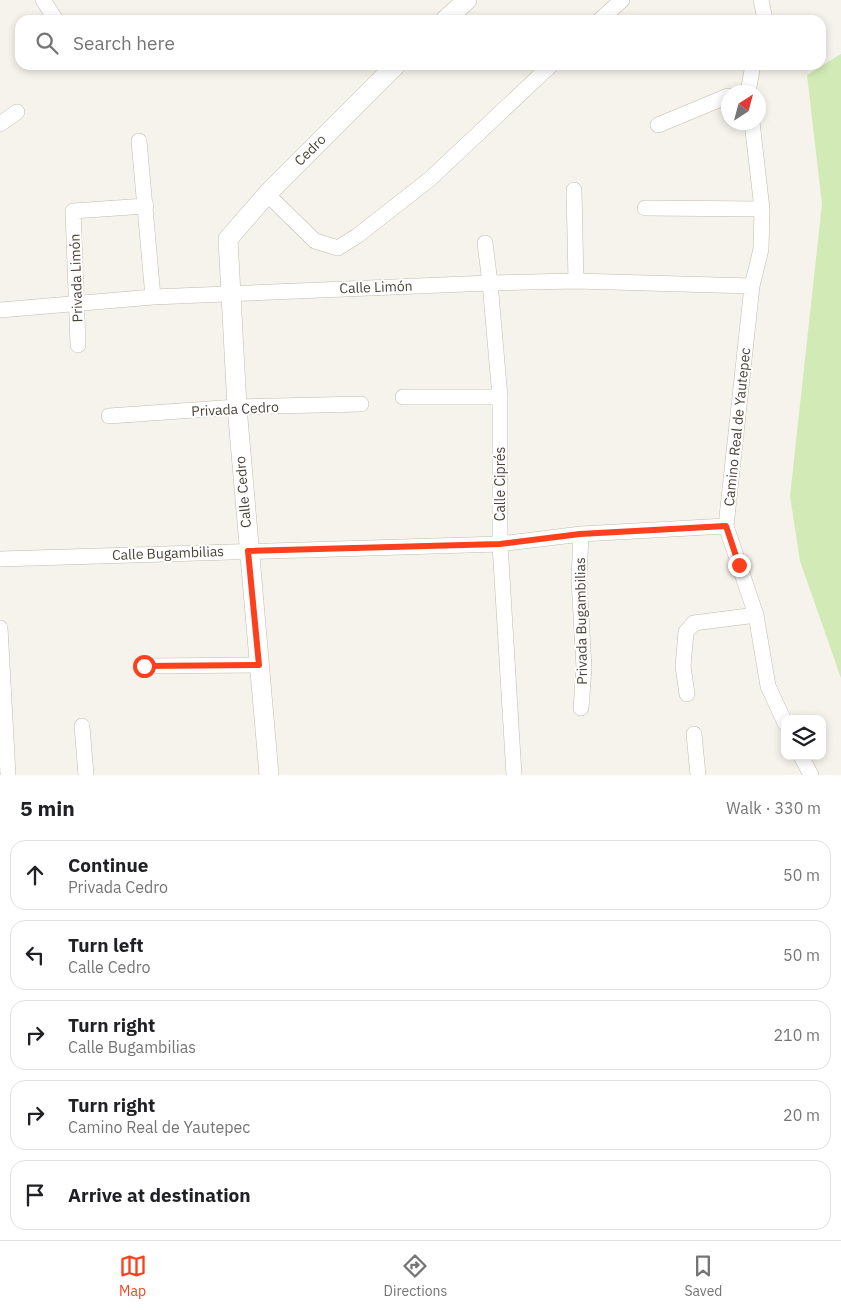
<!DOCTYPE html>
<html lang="en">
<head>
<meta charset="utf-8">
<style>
	body { margin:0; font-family:"IBM Plex Sans",sans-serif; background:#f2f2f2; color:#202124 }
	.controls { position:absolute; right:15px; bottom:15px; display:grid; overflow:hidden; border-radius:10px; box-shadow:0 2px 8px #0003 }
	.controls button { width:45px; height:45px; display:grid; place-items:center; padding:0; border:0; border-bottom:1px solid #e0e0e0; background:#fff; color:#202124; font:25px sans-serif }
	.compass { position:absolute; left:721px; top:85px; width:45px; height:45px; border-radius:50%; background:#fff; box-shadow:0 2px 8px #0003; rotate:36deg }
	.stop { position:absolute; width:15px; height:15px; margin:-11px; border:4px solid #fc3f1d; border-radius:50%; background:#fff }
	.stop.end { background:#fc3f1d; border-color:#fff; box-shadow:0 1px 5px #0008 }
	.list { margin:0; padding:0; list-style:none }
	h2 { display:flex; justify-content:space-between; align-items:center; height:65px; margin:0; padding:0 20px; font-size:21px }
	h2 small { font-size:16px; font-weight:400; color:#757577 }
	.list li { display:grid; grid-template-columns:32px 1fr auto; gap:15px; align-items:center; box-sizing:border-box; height:70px; margin:0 10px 10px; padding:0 10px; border:1px solid #e0e0e0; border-radius:15px }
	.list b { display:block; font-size:19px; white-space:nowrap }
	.list p { margin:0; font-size:16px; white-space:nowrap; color:#757577 }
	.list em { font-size:16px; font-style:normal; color:#757577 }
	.icon { flex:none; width:28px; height:28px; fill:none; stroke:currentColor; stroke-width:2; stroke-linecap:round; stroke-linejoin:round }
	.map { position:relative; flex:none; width:841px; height:775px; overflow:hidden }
	.search { position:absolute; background:#fff; box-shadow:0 2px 8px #0003; left:15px; right:15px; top:15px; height:55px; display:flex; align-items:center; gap:12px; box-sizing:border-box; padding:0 18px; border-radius:15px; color:#757577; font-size:19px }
	.sheet { height:465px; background:#fff }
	nav { display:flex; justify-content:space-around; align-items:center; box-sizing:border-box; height:70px; border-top:1px solid #e0e0e0; background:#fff; font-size:14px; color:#757577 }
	nav a { display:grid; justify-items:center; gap:2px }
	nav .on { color:#fc3f1d }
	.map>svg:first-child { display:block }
</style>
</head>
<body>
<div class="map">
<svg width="841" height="775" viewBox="0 0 841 775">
	<rect width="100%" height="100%" fill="#f6f3ec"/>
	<path fill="#d2eab5" d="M841,54V678L800,561L790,496L822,204L807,75Z"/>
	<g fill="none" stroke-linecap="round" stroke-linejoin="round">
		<g stroke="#c2bbae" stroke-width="16">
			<path id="minor" d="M43,0L54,17
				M761,0L764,14L763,20
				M600,20L622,0
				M748,92L753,65
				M752,122L762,209L761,249L752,286L726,526L756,615L768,686L785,723
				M0,124L17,112
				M658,125L728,96
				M139,141L153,297
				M574,190L576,281
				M267,194L315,241L338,248L357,236L430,179L551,65
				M645,208L762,209
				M485,243L490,283L500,397V544L514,775
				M0,310L153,297L490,283L576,281L752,286
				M78,345L73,211L146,206
				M403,397H500
				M109,416L237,407L361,404
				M581,534L579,579L584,668L581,708
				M0,559L500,544L581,534L726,526
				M0,628L8,775
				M144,666L259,665
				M687,694L683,666L686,632L694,623L756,615
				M82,726L86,775
				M694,734L698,775
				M801,756L811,775"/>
		</g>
		<g stroke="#c2bbae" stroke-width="20">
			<path id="tertiary" d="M445,20L467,0
				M269,775L237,407L228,239L267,194L396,65"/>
		</g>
		<use href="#minor" stroke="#fff" stroke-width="15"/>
		<use href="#tertiary" stroke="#fff" stroke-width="19"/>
	</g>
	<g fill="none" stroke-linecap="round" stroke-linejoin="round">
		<path stroke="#fc3f1d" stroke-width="6" d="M144,666L259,665L248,551L500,544L580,534L726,526L739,565"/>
	</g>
	<g text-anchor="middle" stroke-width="4" stroke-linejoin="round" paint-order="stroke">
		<g font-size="14" fill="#4b4439" stroke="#fff">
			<text transform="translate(310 150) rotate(-45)" y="5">Cedro</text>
			<text transform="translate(76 278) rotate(-92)" y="5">Privada Limón</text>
			<text transform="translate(376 287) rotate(-2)" y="5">Calle Limón</text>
			<text transform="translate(235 409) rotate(-3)" y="5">Privada Cedro</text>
			<text transform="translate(737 427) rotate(-84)" y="5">Camino Real de Yautepec</text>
			<text transform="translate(500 484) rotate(-90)" y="5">Calle Ciprés</text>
			<text transform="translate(243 492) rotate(-95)" y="5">Calle Cedro</text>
			<text transform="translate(168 553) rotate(-2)" y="5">Calle Bugambilias</text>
			<text transform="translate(581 621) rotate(-91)" y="5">Privada Bugambilias</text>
		</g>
	</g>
</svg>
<div class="controls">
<button><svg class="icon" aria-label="layers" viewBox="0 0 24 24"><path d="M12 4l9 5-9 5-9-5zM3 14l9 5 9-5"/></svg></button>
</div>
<svg class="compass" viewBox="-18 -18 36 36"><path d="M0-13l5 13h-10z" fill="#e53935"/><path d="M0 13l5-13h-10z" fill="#757577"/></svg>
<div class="stop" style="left:144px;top:666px"></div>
<div class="stop end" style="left:739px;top:565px"></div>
<div class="search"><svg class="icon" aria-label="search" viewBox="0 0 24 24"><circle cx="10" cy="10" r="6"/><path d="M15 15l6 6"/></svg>Search here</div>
</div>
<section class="sheet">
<h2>5 min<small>Walk · 330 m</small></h2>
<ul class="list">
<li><svg class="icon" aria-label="ahead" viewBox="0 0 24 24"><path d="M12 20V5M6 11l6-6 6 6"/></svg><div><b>Continue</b><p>Privada Cedro</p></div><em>50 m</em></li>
<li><svg class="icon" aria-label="left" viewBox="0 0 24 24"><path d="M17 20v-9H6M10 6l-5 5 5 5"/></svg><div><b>Turn left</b><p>Calle Cedro</p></div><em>50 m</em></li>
<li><svg class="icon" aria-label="right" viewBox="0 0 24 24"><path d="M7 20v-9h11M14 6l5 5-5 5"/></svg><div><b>Turn right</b><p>Calle Bugambilias</p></div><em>210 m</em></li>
<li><svg class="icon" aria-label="right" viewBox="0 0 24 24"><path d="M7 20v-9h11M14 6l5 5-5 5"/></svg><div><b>Turn right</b><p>Camino Real de Yautepec</p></div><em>20 m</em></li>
<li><svg class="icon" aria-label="arrive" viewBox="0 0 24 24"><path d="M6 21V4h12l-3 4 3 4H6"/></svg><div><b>Arrive at destination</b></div></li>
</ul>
</section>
<nav>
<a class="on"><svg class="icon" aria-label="map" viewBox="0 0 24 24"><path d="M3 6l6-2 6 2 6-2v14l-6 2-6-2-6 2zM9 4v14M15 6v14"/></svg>Map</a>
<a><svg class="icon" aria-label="directions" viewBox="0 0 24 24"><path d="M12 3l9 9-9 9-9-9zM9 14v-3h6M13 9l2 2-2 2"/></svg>Directions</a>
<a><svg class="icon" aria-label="saved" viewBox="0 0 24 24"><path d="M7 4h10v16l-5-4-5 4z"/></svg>Saved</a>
</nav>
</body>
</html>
